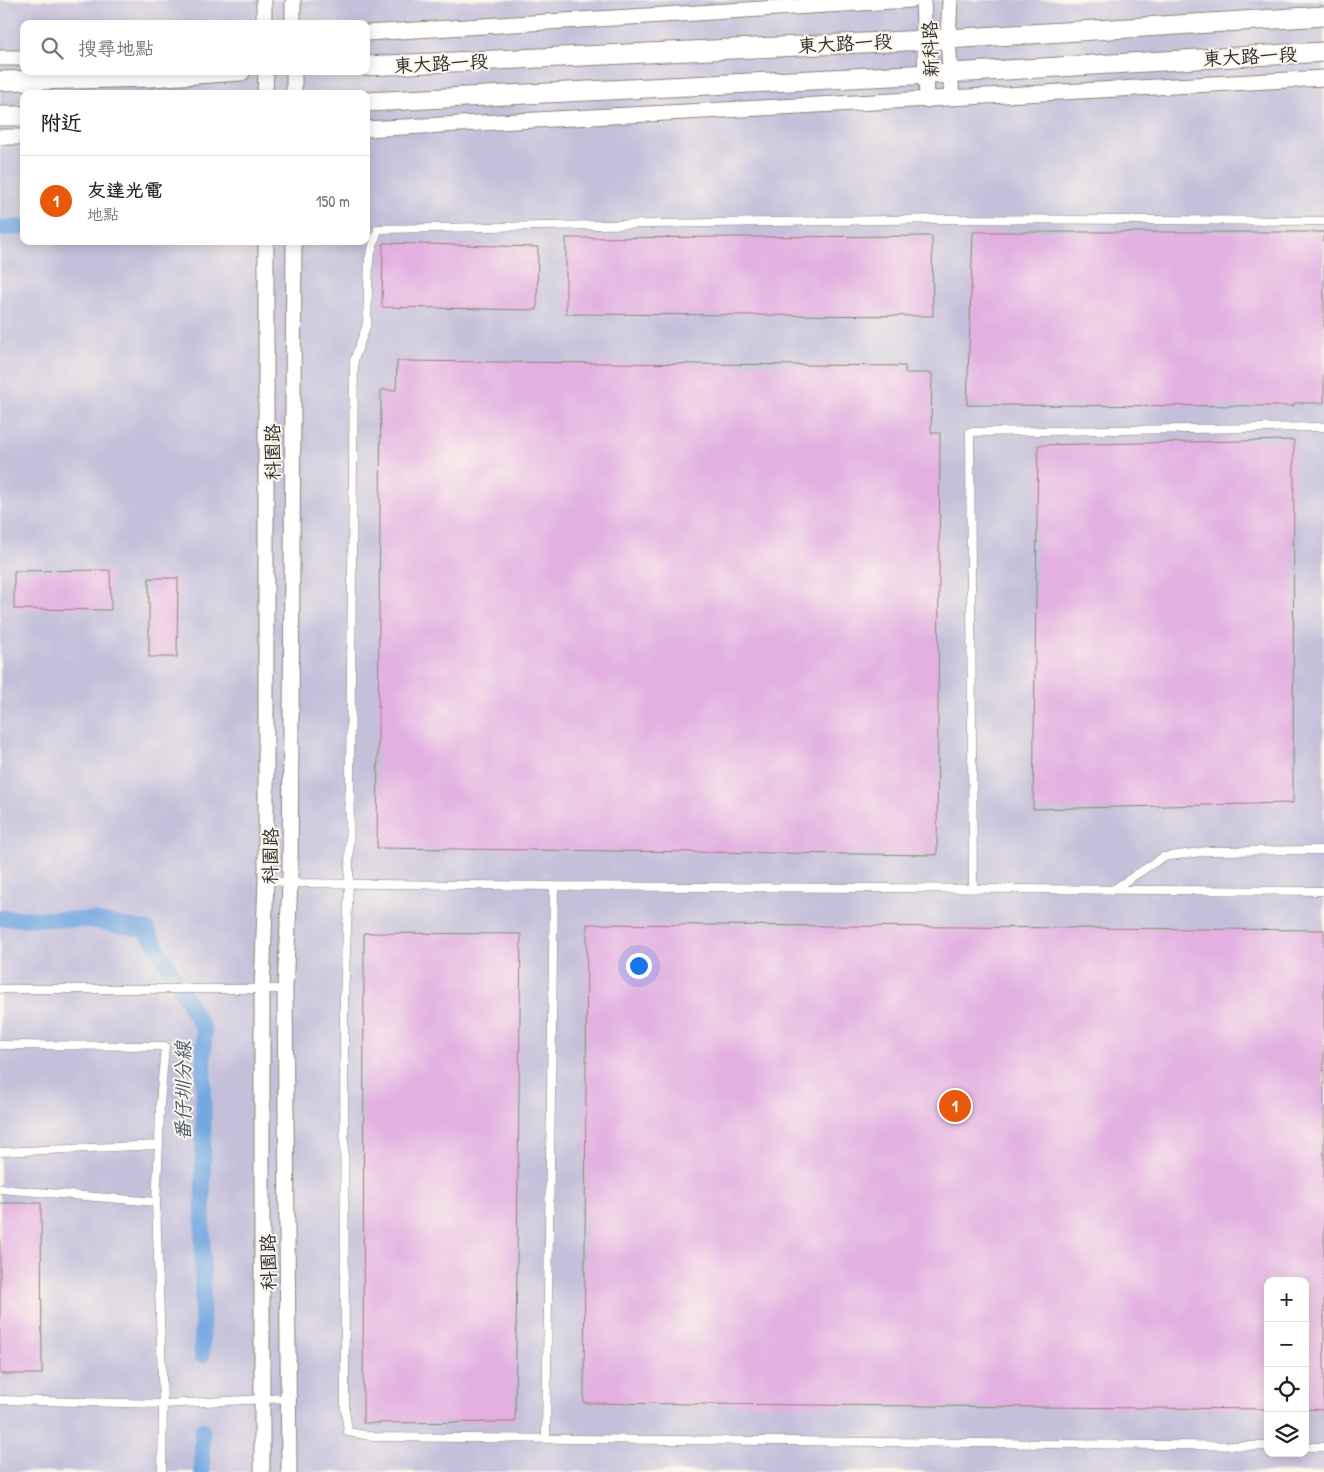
<!DOCTYPE html>
<html lang="zh-TW">
<head>
<meta charset="utf-8">
<style>
	body { margin:0; font-family:"Patrick Hand","LXGW WenKai TC",sans-serif; background:#f6f6f6; color:#222 }
	.controls { position:absolute; right:15px; bottom:15px; display:grid; overflow:hidden; border-radius:10px; box-shadow:0 2px 12px #0003 }
	.controls button { width:45px; height:45px; display:grid; place-items:center; padding:0; border:0; border-bottom:1px solid #e0e0e0; background:#fff; color:#222; font:25px sans-serif }
	.you { position:absolute; left:638px; top:965px; width:18px; height:18px; margin:-12px; border:4px solid #fff; border-radius:50%; background:#1a73e8; box-shadow:0 0 0 8px #1a73e833 }
	.badge { display:grid; place-items:center; width:32px; height:32px; border-radius:50%; background:#ea580c; color:#fff; font-size:16px; font-weight:700 }
	.pin { position:absolute; translate:-50% -50%; border:2px solid #fff; box-shadow:0 1px 5px #0006 }
	.list { margin:0; padding:0; list-style:none }
	h2 { display:flex; justify-content:space-between; align-items:center; height:65px; margin:0; padding:0 20px; font-size:21px }
	h2 small { font-size:16px; font-weight:400; color:#767676 }
	.list li { display:grid; grid-template-columns:32px 1fr auto; gap:15px; align-items:center; box-sizing:border-box; height:90px; padding:0 20px; border-top:1px solid #e0e0e0 }
	.list b { display:block; font-size:19px; white-space:nowrap }
	.list p { margin:0; font-size:16px; white-space:nowrap; color:#767676 }
	.list em { font-size:16px; font-style:normal; color:#767676 }
	.icon { flex:none; width:28px; height:28px; fill:none; stroke:currentColor; stroke-width:2; stroke-linecap:round; stroke-linejoin:round }
	.map { position:relative; flex:none; width:1324px; height:1472px; overflow:hidden }
	.search { position:absolute; background:#fff; box-shadow:0 2px 12px #0003; left:20px; top:20px; width:350px; height:55px; display:flex; align-items:center; gap:12px; box-sizing:border-box; padding:0 18px; border-radius:10px; color:#767676; font-size:19px }
	.panel { position:absolute; background:#fff; box-shadow:0 2px 12px #0003; left:20px; top:90px; width:350px; height:155px; border-radius:10px }
	.map>svg:first-child { display:block }
</style>
</head>
<body>
<div class="map">
<svg width="1324" height="1472" viewBox="0 0 1324 1472">
	<rect width="100%" height="100%" fill="#fbf7ec"/>
	<filter id="ink" filterUnits="userSpaceOnUse"><feTurbulence type="fractalNoise" baseFrequency=".02" numOctaves="2"/><feDisplacementMap in="SourceGraphic" scale="10" xChannelSelector="R" yChannelSelector="G"/><feConvolveMatrix kernelMatrix="1 2 1 2 8 2 1 2 1" color-interpolation-filters="sRGB"/></filter>
	<filter id="wash" filterUnits="userSpaceOnUse"><feTurbulence type="fractalNoise" baseFrequency=".0096" numOctaves="4" result="noise"/><feDisplacementMap in="SourceGraphic" scale="20" xChannelSelector="R" yChannelSelector="G"/><feGaussianBlur stdDeviation="1.12" result="paint"/><feColorMatrix in="noise" values="0 0 0 0 0 0 0 0 0 0 0 0 0 0 0 0 0 1.4 0 .05"/><feComposite in="paint" operator="in"/></filter>
	<g filter="url(#wash)">
		<rect width="100%" height="100%" fill="#f3e1c5"/>
		<path fill="#c5c0da" fill-rule="evenodd" d="M0,0H1324V1472H0ZM24,24H366V71H24ZM24,94H366V241H24ZM1268,1281H1305V1453H1268Z"/>
		<g fill="none" stroke-linecap="round" stroke-linejoin="round">
			<path stroke="#75a8e1" stroke-width="16" d="M0,228L24,227
				M0,918L91,920L147,930L204,1030L202,1355
				M202,1472V1430"/>
		</g>
		<g id="blocks">
			<path fill="#e3b0e1" d="M973,232H1324V403H1294V406L967,405Z
				M932,236L933,316L566,314V238Z
				M383,243L538,247L537,310L382,307Z
				M397,361L905,366V373H932L931,433H940L937,855L377,848L381,390H396Z
				M1294,440L1293,803L1033,809L1038,445Z
				M110,570L111,610L14,609V571Z
				M149,578H178L177,657H149Z
				M587,924L1324,930V1410L1305,1409V1281H1268V1409L584,1403Z
				M364,933L521,934L515,1422L363,1423Z
				M0,1203H41L42,1374H0Z"/>
		</g>
	</g>
	<g filter="url(#ink)">
		<use href="#blocks" fill-opacity="0" stroke="#8f8678" stroke-width="1"/>
		<g fill="none" stroke-linecap="round" stroke-linejoin="round">
			<g stroke="#8f8678" stroke-width="9">
				<path id="service" d="M266,880L290,883L554,886L546,1437
					M554,886L1324,891
					M973,889L970,432L1324,427
					M1114,889L1163,857L1208,851L1324,850
					M0,989H285
					M0,1045L165,1046L160,1104L159,1145L0,1152
					M0,1189L156,1202L159,1145
					M156,1202L163,1404L162,1472
					M0,1400L163,1404L290,1398
					M1268,1446L375,1437L348,1432L345,1409L344,998L349,883L354,360L367,324L369,259L378,229L946,219L1324,221
					M1305,1447H1324"/>
			</g>
			<g stroke="#8f8678" stroke-width="17">
				<path id="minor" d="M264,0V24
					M923,0L927,100
					M950,0L948,39L952,98
					M293,24V0
					M366,33L910,0
					M0,58H24
					M294,71V94
					M265,94L266,71
					M366,129L1324,78
					M0,137H24
					M262,1472V989L266,880V241
					M289,1472L285,989L290,883L294,241"/>
			</g>
			<g stroke="#8f8678" stroke-width="21">
				<path id="tertiary" d="M366,66L948,39L1324,16
					M0,81L151,77L241,71
					M366,102L951,73L1324,52
					M0,116H24"/>
			</g>
			<use href="#service" stroke="#fff" stroke-width="8"/>
			<use href="#minor" stroke="#fff" stroke-width="15"/>
			<use href="#tertiary" stroke="#fff" stroke-width="19"/>
		</g>
	</g>
	<g text-anchor="middle" stroke-width="4" stroke-linejoin="round" paint-order="stroke">
		<g font-size="19" fill="#2b2b2b" stroke="#fbf7ec">
			<text transform="translate(845 43) rotate(-3)" y="7">東大路一段</text>
			<text transform="translate(930 49) rotate(-92)" y="7">新科路</text>
			<text transform="translate(1250 56) rotate(-3)" y="7">東大路一段</text>
			<text transform="translate(441 63) rotate(-3)" y="7">東大路一段</text>
			<text transform="translate(272 452) rotate(-90)" y="7">科園路</text>
			<text transform="translate(270 856) rotate(-89)" y="7">科園路</text>
			<text transform="translate(268 1262) rotate(-91)" y="7">科園路</text>
		</g>
		<g font-size="20" font-style="italic" fill="#45576b" stroke="#fbf7ec">
			<text transform="translate(183 1091) rotate(-90)" y="7">番仔圳分線</text>
		</g>
	</g>
</svg>
<div class="controls">
<button>+</button>
<button>−</button>
<button><svg class="icon" aria-label="locate" viewBox="0 0 24 24"><circle cx="12" cy="12" r="6"/><path d="M12 2v4M12 18v4M2 12h4M18 12h4"/></svg></button>
<button><svg class="icon" aria-label="layers" viewBox="0 0 24 24"><path d="M12 4l9 5-9 5-9-5zM3 14l9 5 9-5"/></svg></button>
</div>
<div class="you"></div>
<div class="pin badge" style="left:955px;top:1106px">1</div>
<div class="search"><svg class="icon" aria-label="search" viewBox="0 0 24 24"><circle cx="10" cy="10" r="6"/><path d="M15 15l6 6"/></svg>搜尋地點</div>
<section class="panel">
<h2>附近<small></small></h2>
<ul class="list">
<li><span class="badge">1</span><div><b>友達光電</b><p>地點</p></div><em>150 m</em></li>
</ul>
</section>
</div>
</body>
</html>
